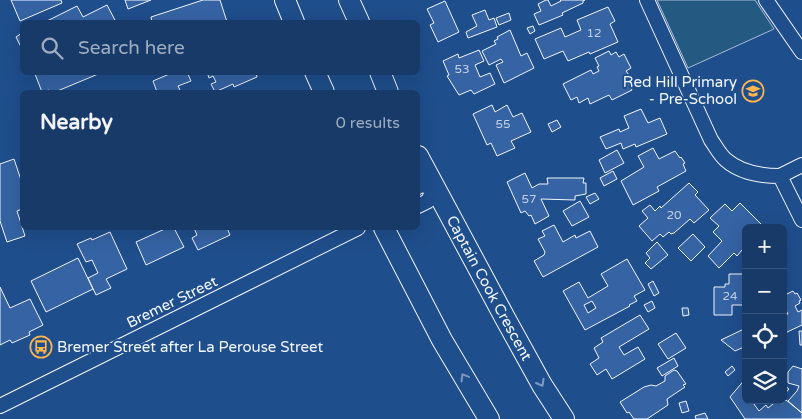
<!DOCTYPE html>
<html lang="en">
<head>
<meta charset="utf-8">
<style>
	body { margin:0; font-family:"Varela Round",sans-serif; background:#20416f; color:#f1f3f6 }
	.controls { position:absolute; right:15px; bottom:15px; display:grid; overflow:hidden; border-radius:8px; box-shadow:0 5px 20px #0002 }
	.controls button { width:45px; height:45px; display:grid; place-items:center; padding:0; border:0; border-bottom:1px solid #36547d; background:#173a69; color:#f1f3f6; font:25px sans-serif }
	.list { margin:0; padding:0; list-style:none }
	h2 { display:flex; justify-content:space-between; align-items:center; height:65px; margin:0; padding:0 20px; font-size:21px }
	h2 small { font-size:16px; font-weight:400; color:#9eadc0 }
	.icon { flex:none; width:28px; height:28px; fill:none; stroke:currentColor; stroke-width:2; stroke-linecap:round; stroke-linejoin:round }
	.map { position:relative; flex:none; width:802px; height:419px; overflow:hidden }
	.search { position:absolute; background:#173a69; box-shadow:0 5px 20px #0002; left:20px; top:20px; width:400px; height:55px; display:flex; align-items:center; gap:12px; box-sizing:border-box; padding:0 18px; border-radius:8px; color:#9eadc0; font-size:19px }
	.panel { position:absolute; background:#173a69; box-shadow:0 5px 20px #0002; left:20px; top:90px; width:400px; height:140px; border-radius:8px }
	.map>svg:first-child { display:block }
</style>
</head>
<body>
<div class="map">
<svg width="802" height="419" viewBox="0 0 802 419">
	<rect width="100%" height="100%" fill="#1f4e8c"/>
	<path fill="#245a82" stroke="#a8bbd7" d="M657,0H755L774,29L688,68Z"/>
	<path fill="#3563a3" stroke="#f2f6ff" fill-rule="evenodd" d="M11,0H61L62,3L20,21Z
		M125,0H151L128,9Z
		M203,0H220L227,22H152L151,17Z
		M546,0H548L551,6L561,1L560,0H585L583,1V3L562,13L563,15L539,25L534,14L541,11L538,4Z
		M445,1L459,32L438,42L430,25L434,23L427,9Z
		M107,5L116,22H45L77,6L83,17Z
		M608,7L615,21L610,24L618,42L590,54L589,52L568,61L563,51L544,59L535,39L561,28L565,37L581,30L577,20Z
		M485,10L489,20L494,18L497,27L468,38L466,32L477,26L472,15Z
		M509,13L511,20L499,25L496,18Z
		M533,26L535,31L530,34L527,28Z
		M510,30L521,56L527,53L534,68L504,83L496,65L503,62L501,59L489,65L482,51L496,44L494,41L498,39L497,37Z
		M22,33V49L16,37Z
		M479,50L484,61L475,65L480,77L490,73L495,84L474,94L471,90L459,95L447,76L449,75L443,61L458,54L459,58Z
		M609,51L611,55L616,52L619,57L624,54L631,68L626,71L629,75L625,77L632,90L612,100L609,95L590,104L588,98L579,103L577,97L571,100L563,84L591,70L593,74L599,71L597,67L599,66L595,58Z
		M103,72L55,92H50L49,90L42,92L35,74L38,72Z
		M174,72H187L191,81L178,86L181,92H157L153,81Z
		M207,72H256L257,77L234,87L233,84L215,92L211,84L216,82L213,76L209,78Z
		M492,105L495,112L507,105L513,117L522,113L531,132L511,141L515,148L497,156L491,143L487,145L473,114Z
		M641,109L648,123L660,118L667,134L636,147L635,144L623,149L621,143L606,149L600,137L619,129L620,132L629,128L624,116Z
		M557,120L561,127L552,132L548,124Z
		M653,148L659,159L675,151L680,158L681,157L685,163L683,164L686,171L657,187L659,191L633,205L621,181L644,167L638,156Z
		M617,150L624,163L605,173L599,160Z
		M14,159L22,183V209L17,211L25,236L7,242L0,221V164Z
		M613,171L617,179L604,186L600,178Z
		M525,173L532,188L539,184H548L547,178H584L583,183H586V194L575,196V200L541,199L549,216L535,224L531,215L529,216L525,211L521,213L507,182Z
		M689,183L698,192L695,195L709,210L694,223L690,219L674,233L671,234L669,232L663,237L660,234L652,241L639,226L648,218L642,211L650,205L655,211L660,206L661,208Z
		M595,193L599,199L590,204L586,197Z
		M580,201L589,217L572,226L563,211Z
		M740,203L762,225L759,228H746V250L744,252L742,250L737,256L734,253L719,268L708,256L722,241L713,232L719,226L710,218L725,204L732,211Z
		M554,225L563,242L575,235L576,238L590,231L598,247L543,277L534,261L544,255L545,252L538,239L545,236L542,231Z
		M167,228H174L184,247L146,265L136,242Z
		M194,228H227L230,235L198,250L192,238L197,235Z
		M110,232L127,269L106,279L111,288L96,295L88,278L98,273L92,260L86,262L77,244L91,238L92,240Z
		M693,234L705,247L691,261L678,248Z
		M657,242L668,255L651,269L645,263L650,258L646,253Z
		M78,258L93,289L46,312L31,281Z
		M627,259L645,290L634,296L637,301L629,305L630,306L585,330L563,291L579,282L588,298L608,286L601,274ZM592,301L596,308L588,313L584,305Z
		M743,261H746V305H732V315H714V287H725V284H729V274H743Z
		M653,281L659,293L654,296L648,284Z
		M0,287L10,308L30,299L43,325L29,332L30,335L12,343L10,340L0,345Z
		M793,291L795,294L797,293L801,300L799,301L800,303L795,306L798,312L802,310V325L783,334V316L788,314L783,305V296Z
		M652,301L655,308L648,312L644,305Z
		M682,308H688L689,315L683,316Z
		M640,315L649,329L619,347L624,355L638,347L645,359L612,379L606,369L597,375L590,364L599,358L594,348L603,342L601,338Z
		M746,328V346L735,351L721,340Z
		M799,331H802V345H800Z
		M676,333L686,348L668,359L658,344Z
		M674,358L678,366L662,376L657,368Z
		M732,366L735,370L728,376L725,372Z
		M793,366L802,369V413L788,401L797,391L799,386L788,383V372Z
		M674,370L677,371L686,384L683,385L685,387L667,399L668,405L647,419H634L629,412L627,413L620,402L644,387L651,385L656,386L665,381V376Z
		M746,378V400H751L759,411L766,405L768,408L778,400L781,404L786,400L802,413V419H745L730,397Z
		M783,384L789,389L783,396Z
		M686,401L689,411L682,413L679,403Z
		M705,413L708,419H696L695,416Z"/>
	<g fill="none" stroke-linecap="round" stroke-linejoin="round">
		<g stroke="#f2f6ff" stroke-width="16">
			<path id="minor" d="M647,0L711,140C716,147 720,155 726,160C741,173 762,176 780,176
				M766,0L802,52
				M802,165L780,176L802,220
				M418,187L421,185L434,188L428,201L418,206
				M0,406L358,228"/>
		</g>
		<g stroke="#f2f6ff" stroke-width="22">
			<g id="secondary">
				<path d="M285,0L294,22"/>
				<path d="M349,0L359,22"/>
				<path d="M315,72L324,92"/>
				<path d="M380,72L388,92"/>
				<path id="s1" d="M418,156L505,318L542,385L564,419"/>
				<path d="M384,228L442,340L489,419"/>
			</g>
		</g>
		<use href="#minor" stroke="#1f4e8c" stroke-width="14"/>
		<use href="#secondary" stroke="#1f4e8c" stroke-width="20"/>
	</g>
	<defs><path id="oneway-chevron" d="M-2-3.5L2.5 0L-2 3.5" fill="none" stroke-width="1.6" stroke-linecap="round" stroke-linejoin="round" transform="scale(1.25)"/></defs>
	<g stroke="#7e9ac0">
		<use href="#oneway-chevron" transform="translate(464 377) rotate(-121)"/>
		<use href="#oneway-chevron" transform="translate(541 383) rotate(60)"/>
	</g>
	<defs>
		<g id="school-ring" transform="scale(1.125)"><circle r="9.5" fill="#1f4e8c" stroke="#ffb74d" stroke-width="1.5"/><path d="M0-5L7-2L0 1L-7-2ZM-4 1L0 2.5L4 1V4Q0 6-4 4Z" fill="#ffb74d"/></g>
		<g id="bus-ring" transform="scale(1.125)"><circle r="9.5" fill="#1f4e8c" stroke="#ffb74d" stroke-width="1.5"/><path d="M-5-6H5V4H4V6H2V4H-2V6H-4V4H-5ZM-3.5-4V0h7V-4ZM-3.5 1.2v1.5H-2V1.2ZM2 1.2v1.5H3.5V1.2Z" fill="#ffb74d"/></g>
	</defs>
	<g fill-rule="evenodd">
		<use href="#school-ring" x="753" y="91"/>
		<use href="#bus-ring" x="41" y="347"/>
	</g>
	<g text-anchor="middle" stroke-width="4" stroke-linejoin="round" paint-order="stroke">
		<g font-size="12" fill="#c3d1e8">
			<text x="594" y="37">12</text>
			<text x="462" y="73">53</text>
			<text x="503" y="128">55</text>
			<text x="529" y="203">57</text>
			<text x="674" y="219">20</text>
			<text x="730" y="300">24</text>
		</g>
		<g font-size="15" fill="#f2f6ff" stroke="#1f4e8c" text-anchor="end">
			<text x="737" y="87">Red Hill Primary<tspan x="737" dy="17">- Pre-School</tspan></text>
			<text x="57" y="352" text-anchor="start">Bremer Street after La Perouse Street</text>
		</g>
		<g font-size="15" fill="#f2f6ff" stroke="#1f4e8c">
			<text dy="5" stroke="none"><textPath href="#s1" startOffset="150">Captain Cook Crescent</textPath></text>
			<text transform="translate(172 302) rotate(-26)" y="5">Bremer Street</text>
		</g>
	</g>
</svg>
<div class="controls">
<button>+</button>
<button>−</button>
<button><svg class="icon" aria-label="locate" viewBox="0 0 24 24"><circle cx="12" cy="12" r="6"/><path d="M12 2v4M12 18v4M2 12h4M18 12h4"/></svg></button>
<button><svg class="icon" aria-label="layers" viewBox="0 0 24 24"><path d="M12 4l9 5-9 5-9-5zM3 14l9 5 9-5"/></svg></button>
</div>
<div class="search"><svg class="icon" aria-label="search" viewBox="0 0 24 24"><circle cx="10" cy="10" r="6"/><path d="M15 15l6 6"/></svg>Search here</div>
<section class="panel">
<h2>Nearby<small>0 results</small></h2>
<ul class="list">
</ul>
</section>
</div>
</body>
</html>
